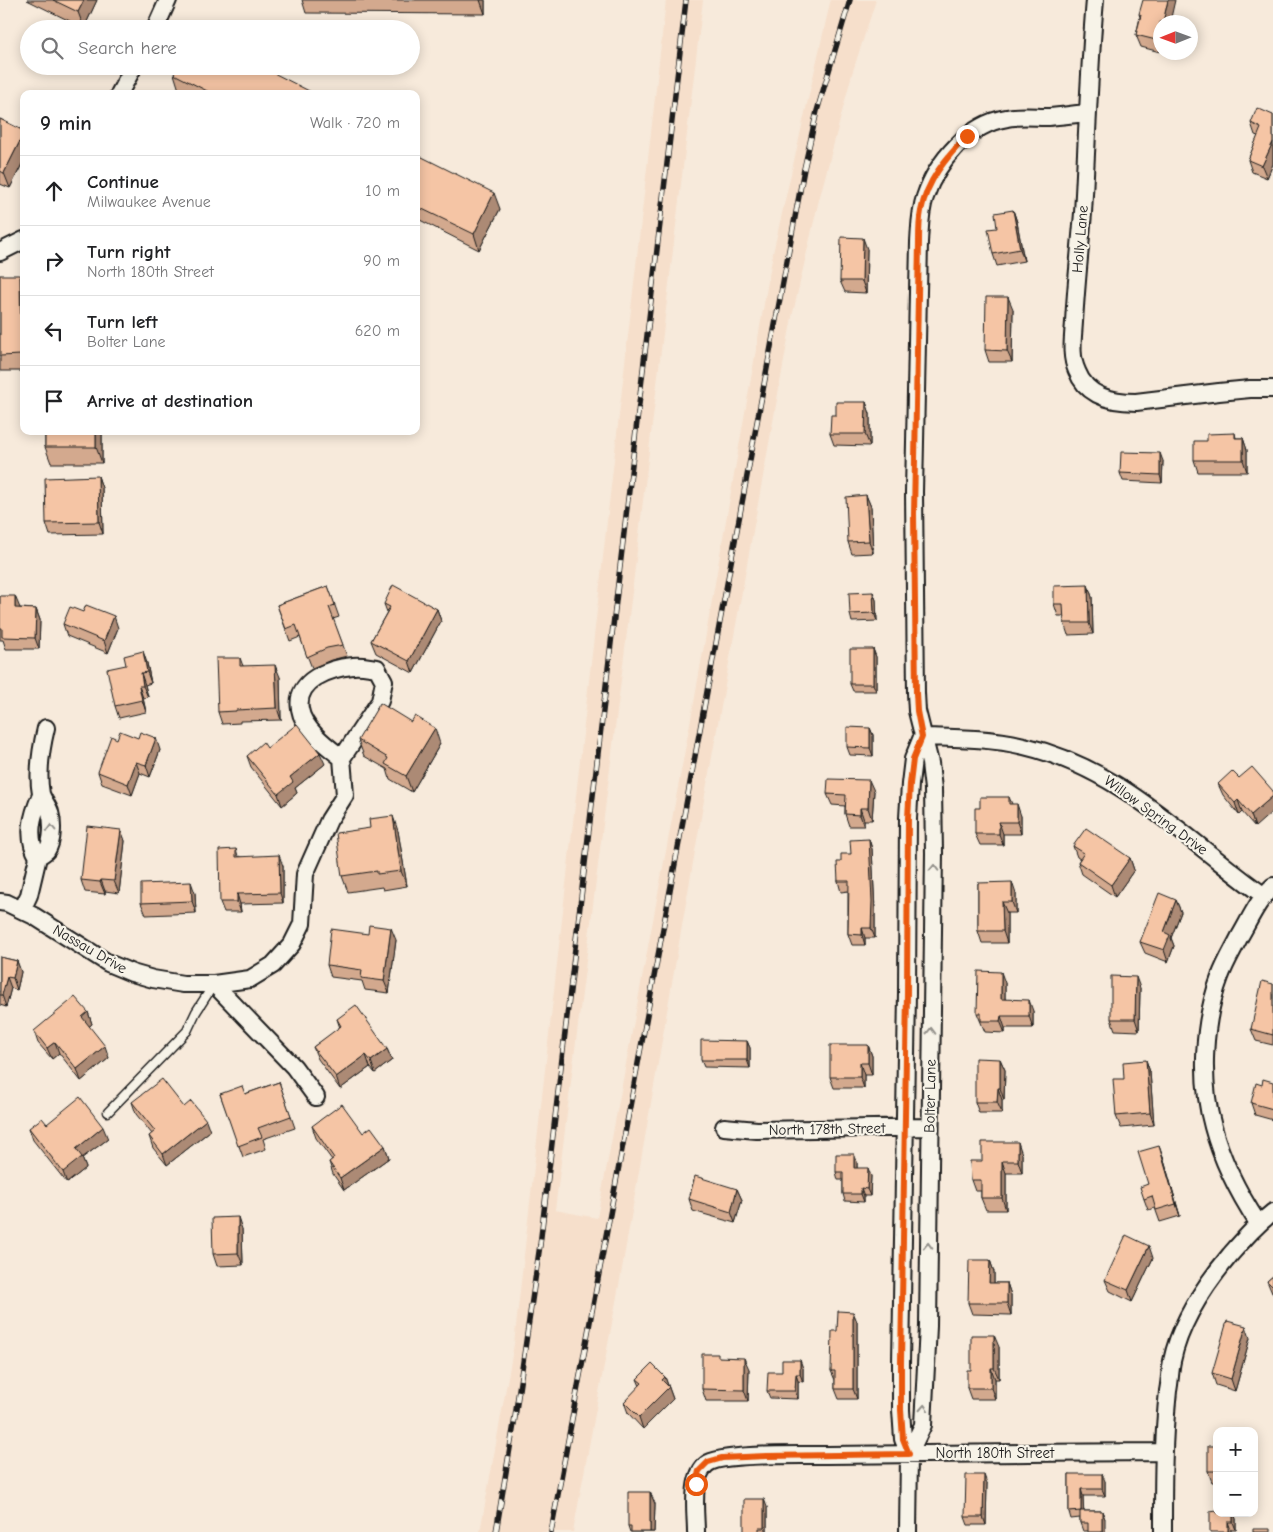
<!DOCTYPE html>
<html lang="en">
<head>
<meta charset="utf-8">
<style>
	body { margin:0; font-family:"Comic Neue",sans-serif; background:#f6f6f6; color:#202124 }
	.controls { position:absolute; right:15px; bottom:15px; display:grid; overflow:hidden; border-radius:10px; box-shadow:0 2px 12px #0003 }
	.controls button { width:45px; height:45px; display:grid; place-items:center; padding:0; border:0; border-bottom:1px solid #e0e0e0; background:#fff; color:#202124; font:25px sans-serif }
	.compass { position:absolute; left:1153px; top:15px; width:45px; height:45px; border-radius:50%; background:#fff; box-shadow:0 2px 12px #0003; rotate:269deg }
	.stop { position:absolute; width:15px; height:15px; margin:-11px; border:4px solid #ea580c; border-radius:50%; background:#fff }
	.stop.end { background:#ea580c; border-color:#fff; box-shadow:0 1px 5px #0008 }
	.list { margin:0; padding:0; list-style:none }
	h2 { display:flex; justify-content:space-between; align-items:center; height:65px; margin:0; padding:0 20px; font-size:21px }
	h2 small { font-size:16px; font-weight:400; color:#757577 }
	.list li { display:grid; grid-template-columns:32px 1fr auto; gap:15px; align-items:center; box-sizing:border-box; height:70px; padding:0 20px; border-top:1px solid #e0e0e0 }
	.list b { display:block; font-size:19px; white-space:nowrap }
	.list p { margin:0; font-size:16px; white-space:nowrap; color:#757577 }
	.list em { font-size:16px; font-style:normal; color:#757577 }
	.icon { flex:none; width:28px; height:28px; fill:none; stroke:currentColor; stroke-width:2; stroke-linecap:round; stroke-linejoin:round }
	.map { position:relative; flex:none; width:1273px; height:1532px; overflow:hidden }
	.search { position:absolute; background:#fff; box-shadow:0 2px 12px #0003; left:20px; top:20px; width:400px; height:55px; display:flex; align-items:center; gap:12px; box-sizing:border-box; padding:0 18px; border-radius:28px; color:#757577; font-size:19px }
	.panel { position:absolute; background:#fff; box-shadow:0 2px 12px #0003; left:20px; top:90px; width:400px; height:345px; border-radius:10px }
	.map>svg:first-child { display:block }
</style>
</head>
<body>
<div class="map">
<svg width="1273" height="1532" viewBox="0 0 1273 1532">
	<rect width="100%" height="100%" fill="#f7eadb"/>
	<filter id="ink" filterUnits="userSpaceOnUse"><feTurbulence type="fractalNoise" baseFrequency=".02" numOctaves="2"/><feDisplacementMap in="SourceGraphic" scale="10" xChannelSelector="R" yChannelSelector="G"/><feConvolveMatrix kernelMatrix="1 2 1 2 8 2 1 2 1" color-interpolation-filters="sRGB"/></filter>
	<g filter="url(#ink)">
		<path fill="#f6dfcb" d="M666,0H703L634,576L555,1210L597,1218L695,697L773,253L830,3L831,0H876L852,74L818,204L792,317L703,806L620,1280L573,1532H480L514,1344Z"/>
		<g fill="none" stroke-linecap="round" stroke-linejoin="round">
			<g stroke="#1c1c1c" stroke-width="11">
				<path id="service" d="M108,1112L187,1031L196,1012L214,984"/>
			</g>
			<g stroke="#1c1c1c" stroke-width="20">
				<path id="minor" d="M1095,0C1089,71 1087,142 1083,213C1080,249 1076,286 1074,322C1073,339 1070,356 1077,371C1087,397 1112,402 1136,402L1219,392L1250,389H1273
					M155,29L168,0
					M119,94L134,66
					M0,252L24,240
					M922,737C956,738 991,738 1024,746C1096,763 1150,806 1206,851C1225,866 1243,881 1263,895
					M38,857C40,855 45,853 47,850C53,841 53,822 50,812C48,806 43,800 41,794C37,773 41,749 46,728
					M0,902L7,903L34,916L108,963L132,973L153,979L183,984H214L250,979L273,965L292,944L302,924L305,874L329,820L345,795L342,758C328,747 303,729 300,709C295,680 330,668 353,666C361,665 369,667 377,668L384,681L380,701L342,758
					M22,910L29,895L38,857C26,837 32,815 41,795
					M214,984L294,1067L316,1097
					M724,1127L757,1130L930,1127
					M1258,1223C1239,1194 1222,1161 1213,1127C1200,1081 1203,1022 1220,977C1225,963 1233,950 1240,936C1250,919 1258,900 1273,886
					M909,1454L923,1425L928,1326L934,853L933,789L930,763L917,711L916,693L914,492L919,242C920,227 920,211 925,197C937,161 969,124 1007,118C1020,115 1035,117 1049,117C1062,116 1075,114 1087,113
					M696,1532C696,1513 690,1477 707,1464C720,1453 805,1455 827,1455C939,1453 1051,1453 1163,1452
					M908,1532L909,1454L903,1439L901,1410V1363L907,993L908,818L910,784L913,759L922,737
					M1163,1532C1163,1485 1163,1438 1168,1391C1170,1381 1170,1371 1172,1361C1180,1322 1205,1285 1230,1255C1244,1239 1256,1225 1273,1212"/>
			</g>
			<use href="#service" stroke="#f7f3e8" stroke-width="8"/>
			<use href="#minor" stroke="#f7f3e8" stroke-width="16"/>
			<g stroke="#1c1c1c" stroke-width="5.5">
				<path id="rail" d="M496,1532L514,1424L540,1245L626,516L686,0
					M551,1532L804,169L817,111L850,0"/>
			</g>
			<use href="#rail" stroke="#f7f3e8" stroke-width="4" stroke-dasharray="11" stroke-linecap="butt"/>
		</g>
		<path fill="#d3a98e" stroke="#1c1c1c" d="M27,0H97L84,28Z
			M302,0H485V14L306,13Z
			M1139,14L1160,22V52L1141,47L1136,35L1140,17Z
			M1164,52H1176L1175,55Z
			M174,74L315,94H188L179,90Z
			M1273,115V164L1267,178L1252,172L1248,160L1258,136L1255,135L1251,123Z
			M0,119L24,131V160L10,188L0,184Z
			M416,154L500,209L479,250L416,218Z
			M1013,210L1017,222L1024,261L997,266L993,254L997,228Z
			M867,249L866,293L845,292L840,281Z
			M0,275L24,286V371H0Z
			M1013,309L1012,362H989L985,350Z
			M866,402L870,414V446L834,445L830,434L836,415Z
			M45,431H102V463H51L45,447Z
			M1235,433L1236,438H1243L1247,450V472H1198L1194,460L1207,441Z
			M1163,461L1162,483L1123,481L1120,473Z
			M98,476L102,488L103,534L50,535L46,523Z
			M866,495L871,507L873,553L852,554L848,542Z
			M1088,585L1092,597L1093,634L1068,635L1064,623V616H1058L1054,604Z
			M328,586L339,617L333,619L347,656L331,660L312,668L300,637L290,641L277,605Z
			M873,592L876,600L877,621L852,622L850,614Z
			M0,596L20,608L36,609L40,620L39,649H6L3,640H0Z
			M384,604L437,609L441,621L413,673L376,653L371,641L387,612Z
			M83,612L118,628L108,653L67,636L63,624Z
			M873,649L876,657V691H853L850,684Z
			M240,658L243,666L280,677L281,720L240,721V723L222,724L218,712Z
			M147,663L151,683L145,685L148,697L143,698L146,712L119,718L115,706Z
			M870,728L873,735V756L850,755L847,747Z
			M358,740L440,744L412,792L390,779L387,769L364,756Z
			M267,748L325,764L295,788L297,793L282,806L251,767L247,756Z
			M160,750L150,777L140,773L132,795L102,784L98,772Z
			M1239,778L1255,827L1242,812L1239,815L1223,795L1218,784Z
			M874,791L872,820H864V826H849L845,814V806L832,805L827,794Z
			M1009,797L1012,804L1021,816V834H1003V845H980L975,834L980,808Z
			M370,828L398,831L407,886L383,890L382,887L348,892L342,876Z
			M121,830L125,841L119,893L105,891V894L85,892L81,880Z
			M869,839L872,849L875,911V938H865V945H852L848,934V891L841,892L838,881L841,862Z
			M1073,846L1130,858L1134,870L1115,897L1082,874L1078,862L1080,859L1077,857Z
			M236,849L238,856L283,866V903L240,904L241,912H224L220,902Z
			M978,883L1016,894V913H1007V943H982L978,931Z
			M195,893L196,913L146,915L141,903Z
			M1176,900L1181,912L1171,938L1174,946L1168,962L1145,953L1140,942Z
			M396,940L389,993L365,990L362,981L331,977L327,965Z
			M0,957L17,961L21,972L17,990L11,988L6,1007L0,1005Z
			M1005,983V999L1033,1011V1028H1005V1033L985,1032L977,1013Z
			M1273,984V1045L1256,1041L1251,1029Z
			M1140,988L1139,1031L1115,1030L1111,1019Z
			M88,1012L92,1024L89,1027L109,1058L81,1081L59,1053L52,1059L38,1043L34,1031Z
			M337,1019L387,1049L392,1060L375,1073L370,1067L340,1089L318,1059L313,1047L340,1028Z
			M747,1041L750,1048V1068L704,1067L701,1060Z
			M868,1045L872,1056V1075H864V1088H834L830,1077Z
			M1000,1059L1005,1070L1004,1100H1002V1113H979L975,1102Z
			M1146,1060L1150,1072L1154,1125L1121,1128L1116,1116L1124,1079Z
			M279,1082L295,1128L263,1139L266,1149L243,1157L220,1094H245Z
			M1273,1082V1120L1255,1115L1251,1103Z
			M132,1102L184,1107L210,1131L167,1165L153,1148L149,1136L152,1134L136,1114Z
			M312,1126L363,1133L385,1146L389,1158L344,1190L333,1174L329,1162L332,1160L316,1138Z
			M29,1128L108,1139L82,1158L86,1168L67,1183L33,1140Z
			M854,1154L857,1162V1168L871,1176L870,1196H864V1202L845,1201L843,1194V1180H838L836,1172Z
			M1022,1154V1173H1006V1210H986L981,1198V1191H975L971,1180L982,1161Z
			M1163,1157L1180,1216L1160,1222L1155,1208L1148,1210L1144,1199L1148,1184Z
			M737,1189L742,1200L735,1223L693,1211L689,1199Z
			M242,1229L243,1265L217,1266L213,1254Z
			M1153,1258L1132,1302L1110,1291L1105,1280Z
			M990,1260L994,1272V1283H1007L1011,1295V1315L972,1314L968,1303Z
			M1273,1276V1294L1272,1293L1267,1281Z
			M853,1312L857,1322V1399H839L835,1389V1380L831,1371Z
			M1250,1338L1235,1391L1216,1385L1212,1373Z
			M999,1347V1379H995V1399H971L967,1388L971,1370Z
			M719,1357L749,1369L748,1401H706L702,1389Z
			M803,1368V1382L798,1381V1399L770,1398L767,1391L782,1372Z
			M665,1377L673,1399L643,1429L628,1413L624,1402L640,1386L637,1379Z
			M1217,1446V1482H1212L1208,1471Z
			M1069,1474L1105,1481V1496H1083V1511H1102L1105,1519L1088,1531H1083L1080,1523V1518L1071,1519L1069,1512Z
			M987,1483L986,1525H968L965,1517Z
			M650,1492L655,1504L654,1532H630L628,1526Z
			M767,1507V1532H744Z
			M1217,1513H1234L1236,1519V1530H1231Z"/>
		<path fill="#ac8a74" stroke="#1c1c1c" d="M84,0H97L84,28L78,12Z
			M480,0H485V14Z
			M1168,0H1175L1170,22H1163Z
			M24,133V160L10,188L4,173Z
			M1273,142V164L1267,178L1262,166Z
			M494,193L500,209L479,250L474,234Z
			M1013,210L1017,222L1024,261L1020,249Z
			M863,238L867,249L866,293L862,281Z
			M20,275L24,286V364L21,355Z
			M1008,297L1013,309L1012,362L1007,351Z
			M416,363L418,368L416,372Z
			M866,402L870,414V446L865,434Z
			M96,431H102V463L96,447Z
			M1243,438L1247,450V472L1243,460Z
			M1160,453L1163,461L1162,483L1160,475Z
			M98,476L102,488L103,534L99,522Z
			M866,495L871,507L873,553L869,541Z
			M1088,585L1092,597L1093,634L1089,623Z
			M873,592L876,600L877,621L874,613Z
			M15,596L20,608L19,620L15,608Z
			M36,609L40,620L39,649L35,638Z
			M437,609L441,621L413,673L409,661Z
			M114,616L118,628L108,653L104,641Z
			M873,649L876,657V691L873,684Z
			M143,651L147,663L151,683L147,672Z
			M275,665L280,677L281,720L277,708Z
			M141,673L145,685L148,697L143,686Z
			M139,686L143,698L146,712L142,700Z
			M435,728L440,744L412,792L406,776Z
			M870,728L873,735V756L870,748Z
			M156,738L160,750L150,777L146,765Z
			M320,753L325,764L295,788L297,793L282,806L278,794L290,777Z
			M136,762L140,773L132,795L128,784Z
			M869,780L874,791L872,820L868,808Z
			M1273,796V811L1255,827L1251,815Z
			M1238,800L1242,812L1239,815L1235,803Z
			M1017,804L1021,816V834L1017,822Z
			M860,808L864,820V826L860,815Z
			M393,816L398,831L407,886L401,871Z
			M999,822L1003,834V845L999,834Z
			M121,830L125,841L119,893L114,881Z
			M869,839L872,849L875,911V938L871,928Z
			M279,855L283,866V903L280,893Z
			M1130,858L1134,870L1115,897L1111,885Z
			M101,880L105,891V894L100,882Z
			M191,882L195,893L196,913L192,901Z
			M1012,882L1016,894V913L1012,902Z
			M237,894L240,904L241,912L237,902Z
			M1176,900L1181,912L1171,938L1174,946L1168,962L1164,950V932Z
			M1002,902L1007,913V943L1003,931Z
			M391,928L396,940L389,993L384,981Z
			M862,928L865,938V945L862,935Z
			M17,961L21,972L17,990L13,978Z
			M1001,972L1005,983V1011L1001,999Z
			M7,977L11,988L6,1007L2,995Z
			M1136,977L1140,988L1139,1031L1135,1019Z
			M1029,1000L1033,1011V1028L1029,1016Z
			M88,1012L92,1024L86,1029L82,1017Z
			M1001,1016L1005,1028V1033L1000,1021Z
			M747,1041L750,1048V1068L747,1060Z
			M55,1042L59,1053L52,1059L47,1048Z
			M868,1045L872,1056V1075L868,1063Z
			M105,1046L109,1058L81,1081L77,1069Z
			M387,1049L392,1060L375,1073L371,1061Z
			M366,1055L370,1067L340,1089L336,1077Z
			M1000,1059L1005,1070L1004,1100L1000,1088Z
			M1146,1060L1150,1072L1154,1125L1150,1113Z
			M860,1063L864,1075V1088L860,1077Z
			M998,1088L1002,1100V1113L997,1102Z
			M206,1120L210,1131L167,1165L163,1154Z
			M103,1127L108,1139L82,1158L86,1168L67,1183L63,1172L76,1149Z
			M1018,1142L1022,1154V1173L1018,1161Z
			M385,1146L389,1158L344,1190L340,1178Z
			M1159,1146L1163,1157L1180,1216L1176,1204Z
			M854,1154L857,1162V1175L854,1168Z
			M1002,1161L1006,1173V1210L1002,1198Z
			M868,1168L871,1176L870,1196L867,1189Z
			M861,1188L864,1196V1202L861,1194Z
			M737,1189L742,1200L735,1223L731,1212Z
			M238,1217L242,1229L243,1265L238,1253Z
			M1149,1246L1153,1258L1132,1302L1128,1290Z
			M990,1260L994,1272V1295L989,1283Z
			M1007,1283L1011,1295V1315L1007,1303Z
			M853,1312L857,1322V1399L853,1389Z
			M1246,1326L1250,1338L1235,1391L1231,1379Z
			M994,1335L999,1347V1379L994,1368Z
			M744,1358L749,1369L748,1401L744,1390Z
			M800,1360L803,1368V1382L800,1374Z
			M991,1368L995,1379V1399L991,1388Z
			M796,1374L798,1381V1399L795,1391Z
			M665,1377L673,1399L643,1429L639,1417L662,1380Z
			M1102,1474L1105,1481V1496L1102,1489Z
			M984,1475L987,1483L986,1525L983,1517Z
			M1081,1489L1083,1496L1084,1518L1081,1511Z
			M650,1492L655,1504L654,1532H650Z
			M764,1499L767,1507V1532H766L764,1528Z
			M1102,1511L1105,1519V1532H1102Z
			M1233,1513H1234L1236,1519V1530L1233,1522Z
			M1228,1522L1231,1530V1532H1228Z"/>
		<path fill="#f5c5a5" stroke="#1c1c1c" d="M53,0H84L78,12Z
			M1143,0H1168L1163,22H1160V41L1136,35L1141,15L1139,14Z
			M178,66H260L315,94H213L174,74Z
			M1257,108L1273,115V142L1262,166L1248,160L1261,128L1251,123Z
			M0,119L24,131V133L4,173L0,171Z
			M416,154L494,193L474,234L416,206Z
			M1013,210L1020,249L993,254L988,229L997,228L995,213Z
			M841,237L863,238L862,281H840Z
			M0,275H20L21,355L0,356Z
			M986,297H1008L1007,351L985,350Z
			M836,402H866L865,434H830L831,415H836Z
			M45,431H96V447H45Z
			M1235,433V438H1243V460H1194V441H1207V434Z
			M1121,452L1160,453V475L1120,473Z
			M98,476L99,522L46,523L45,478Z
			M866,495L869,541L848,542L846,497Z
			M393,585L437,609L409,661L371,641L390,607L384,604Z
			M1088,585L1089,623H1064L1063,604H1054V586Z
			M328,586L335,605L329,607L343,645L327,648L307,657L296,625L286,629L277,605Z
			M873,592L874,613L850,614L849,593Z
			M0,596H15V608L36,609L35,638L2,637V628H0Z
			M86,605L114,616L104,641L63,624L70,607L83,612Z
			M850,649H873V684H850Z
			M143,651L147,672L141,673L143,686H139L142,700L115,706L107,669L126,665L124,656Z
			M216,658H240V666L275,665L277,708L236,710V711L218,712Z
			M380,703L411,722L415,716L435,728L406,776L385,764L388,758L358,740Z
			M297,724L320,753L290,777L293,782L278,794L247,756L263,742L267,748Z
			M847,727L870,728V748L847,747Z
			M120,731L138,738L140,732L156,738L146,765L136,762L128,784L98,772L111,736L117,739Z
			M1252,767L1273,791V796L1251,815L1238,800L1235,803L1218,784L1232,771L1239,778Z
			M828,779L869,780L868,808H860V815L845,814L846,795L827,794Z
			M980,797H1009V804H1017V822H999V834H975V808H980Z
			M393,816L401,871L377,874V871L342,876L336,833L370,828L369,819Z
			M87,826L121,830L114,881L101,880L100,882L81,880Z
			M1086,828L1130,858L1111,885L1078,862L1084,853L1073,846Z
			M869,839L872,901L871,928H862V935L848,934L849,881H838L837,862H841V854H851L850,840Z
			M236,849V857L279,855L280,893L237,894V902H220L219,850Z
			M191,882L192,901L141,903V884Z
			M1012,882V902H1002L1003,931H978V883Z
			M1159,893L1176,900L1164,932L1170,935L1164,950L1140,942Z
			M369,925L391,928L384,981L361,978L362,970L327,965L331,929L368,934Z
			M0,957L17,961L13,978L7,977L2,995H0Z
			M978,971L1001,972V999L1029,1000V1016H1001L1000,1021H981V1013H977Z
			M1111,976L1136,977L1135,1019H1111Z
			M1262,981L1273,984V1035L1251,1029Z
			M75,997L88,1012L82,1017L105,1046L77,1069L55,1042L47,1048L34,1031Z
			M356,1005L387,1049L371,1061L366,1055L336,1077L313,1047L341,1026L337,1019Z
			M701,1040L747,1041V1060H701Z
			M830,1045H868V1063H860V1077H830Z
			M975,1058L1000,1059V1088H998L997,1102H975Z
			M1146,1060L1150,1113L1116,1116L1113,1079H1124L1123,1062Z
			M162,1079L184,1107L191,1101L206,1120L163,1154L149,1136L155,1131L132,1102Z
			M1263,1079L1273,1082V1109L1251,1103L1256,1083L1262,1085Z
			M279,1082L291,1116L258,1128L262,1137L238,1146L220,1094L242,1086L245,1094Z
			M80,1097L103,1127L76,1149L82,1157L63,1172L29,1128L42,1118L47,1124Z
			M342,1104L363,1133L371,1127L385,1146L340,1178L329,1162L334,1158L312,1126Z
			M982,1142H1018V1161H1002V1198H981V1180H971L970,1161H982Z
			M1159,1146L1176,1204L1156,1210L1152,1196L1144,1199L1140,1187L1148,1184L1138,1152Z
			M836,1154H854V1168H868L867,1189L861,1188V1194H843V1172H836Z
			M695,1176L737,1189L731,1212L689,1199Z
			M238,1217V1253L213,1254L212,1218Z
			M1126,1235L1149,1246L1128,1290L1105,1280Z
			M969,1260H990L989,1283H1007V1303H968Z
			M1273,1276V1287L1267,1281Z
			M838,1311L853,1312V1389H835V1371H831L832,1331H837Z
			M1227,1321L1246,1326L1231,1379L1212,1373Z
			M971,1335H994V1368H991V1388H967V1370H971Z
			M702,1354H718V1357L744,1358V1390L702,1389Z
			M782,1360H800V1374H796L795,1391H767L768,1372H782Z
			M652,1364L665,1377L662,1380L669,1387L639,1417L624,1402L642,1383L637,1379Z
			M1208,1446H1217V1471H1208Z
			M1069,1474H1102V1489H1081V1511L1069,1512Z
			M966,1475H984L983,1517H965Z
			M628,1492H650V1532H631V1526H628Z
			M744,1499H764V1528H759V1532H744Z
			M1080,1511H1102V1532H1088V1523H1080Z
			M1217,1511V1513H1233V1522H1228V1532H1210V1512Z
			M1253,1529H1270V1532H1253Z"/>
		<defs><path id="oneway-chevron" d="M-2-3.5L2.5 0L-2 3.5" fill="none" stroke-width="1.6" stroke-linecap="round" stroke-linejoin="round" transform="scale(1.25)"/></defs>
		<g stroke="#94928c">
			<use href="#oneway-chevron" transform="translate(51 828) rotate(-91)"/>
			<use href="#oneway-chevron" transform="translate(934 868) rotate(-89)"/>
			<use href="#oneway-chevron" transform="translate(931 1031) rotate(-89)"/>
			<use href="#oneway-chevron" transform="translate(928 1246) rotate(-89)"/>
			<use href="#oneway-chevron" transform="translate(924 1408) rotate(-87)"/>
		</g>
	</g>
	<g fill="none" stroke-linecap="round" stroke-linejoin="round" filter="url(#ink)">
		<path stroke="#ea580c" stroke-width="6" d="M696,1484L699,1471L708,1462L722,1458L766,1456L909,1454L903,1439L901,1410V1363L907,993L908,818L910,784L913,759L922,737L917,711L916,693L914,514L919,242C919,232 919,221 921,211C927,180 946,158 967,136"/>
	</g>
	<g text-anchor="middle" stroke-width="4.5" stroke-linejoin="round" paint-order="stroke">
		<g font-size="15" fill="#1c1c1c" stroke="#f7f3e8">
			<text transform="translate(1080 239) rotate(-85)" y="5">Holly Lane</text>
			<text transform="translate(1156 815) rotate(36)" y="5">Willow Spring Drive</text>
			<text transform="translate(90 949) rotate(30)" y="5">Nassau Drive</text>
			<text transform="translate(930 1096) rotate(-89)" y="5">Bolter Lane</text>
			<text transform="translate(827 1129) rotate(-1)" y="5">North 178th Street</text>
			<text x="995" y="1458">North 180th Street</text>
		</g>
	</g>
</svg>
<div class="controls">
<button>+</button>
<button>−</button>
</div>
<svg class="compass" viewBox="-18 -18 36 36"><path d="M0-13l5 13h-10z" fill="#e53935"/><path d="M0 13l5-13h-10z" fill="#757577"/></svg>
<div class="stop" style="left:696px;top:1484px"></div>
<div class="stop end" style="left:967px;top:136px"></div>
<div class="search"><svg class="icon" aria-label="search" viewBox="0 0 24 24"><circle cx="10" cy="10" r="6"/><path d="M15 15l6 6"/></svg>Search here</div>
<section class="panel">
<h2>9 min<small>Walk · 720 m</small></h2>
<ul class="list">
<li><svg class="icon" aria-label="ahead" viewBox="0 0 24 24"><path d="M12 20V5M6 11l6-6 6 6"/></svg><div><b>Continue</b><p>Milwaukee Avenue</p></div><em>10 m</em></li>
<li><svg class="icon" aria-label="right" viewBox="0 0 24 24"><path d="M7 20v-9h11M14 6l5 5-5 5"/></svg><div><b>Turn right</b><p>North 180th Street</p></div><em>90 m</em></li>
<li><svg class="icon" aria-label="left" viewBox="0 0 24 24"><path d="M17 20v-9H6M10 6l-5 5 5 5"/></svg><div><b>Turn left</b><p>Bolter Lane</p></div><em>620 m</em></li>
<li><svg class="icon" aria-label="arrive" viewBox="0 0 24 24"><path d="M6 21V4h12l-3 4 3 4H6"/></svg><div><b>Arrive at destination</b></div></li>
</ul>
</section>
</div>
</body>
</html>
